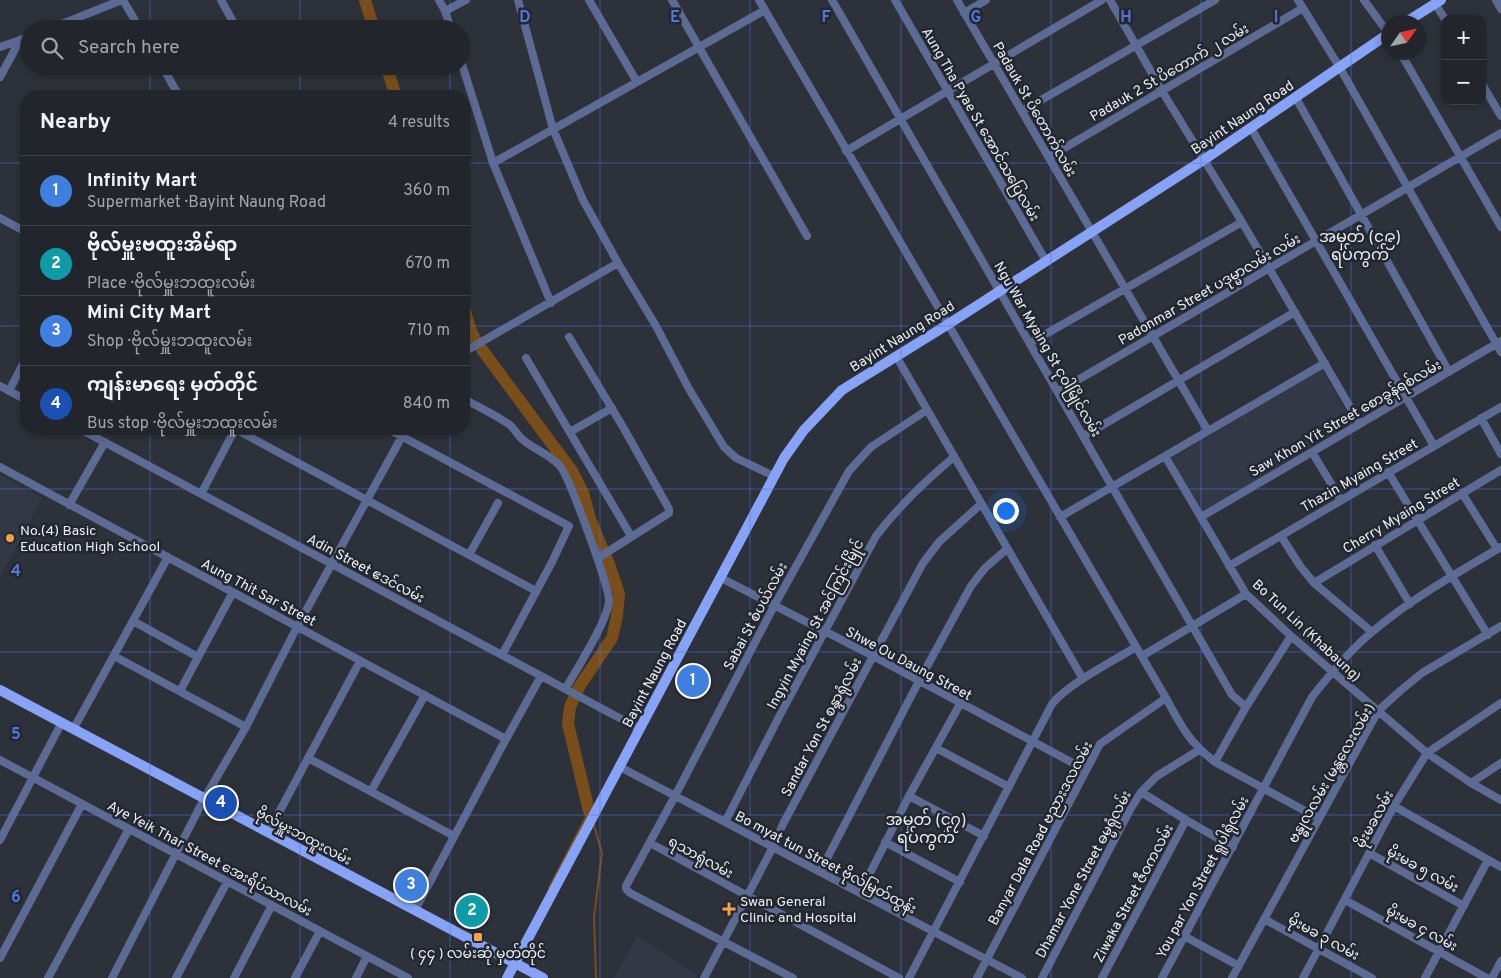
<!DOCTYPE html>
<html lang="en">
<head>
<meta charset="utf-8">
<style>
	body { margin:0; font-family:Overpass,"Noto Sans Myanmar",sans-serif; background:#2a2d33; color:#f1f3f6 }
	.controls { position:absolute; right:15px; top:15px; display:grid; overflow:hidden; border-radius:10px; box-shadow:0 2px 8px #0003 }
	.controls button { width:45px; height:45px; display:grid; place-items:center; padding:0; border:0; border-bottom:1px solid #3f4247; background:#22252b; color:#f1f3f6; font:25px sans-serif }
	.compass { position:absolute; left:1381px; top:15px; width:45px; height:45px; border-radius:50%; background:#22252b; box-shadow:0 2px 8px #0003; rotate:56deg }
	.you { position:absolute; left:1005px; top:510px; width:18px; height:18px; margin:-12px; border:4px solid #fff; border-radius:50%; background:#1a73e8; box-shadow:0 0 0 8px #1a73e833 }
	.badge { display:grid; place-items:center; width:32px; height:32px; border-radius:50%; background:#f5a346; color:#fff; font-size:16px; font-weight:700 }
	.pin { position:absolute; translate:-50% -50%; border:2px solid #fff; box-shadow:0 1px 5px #0006 }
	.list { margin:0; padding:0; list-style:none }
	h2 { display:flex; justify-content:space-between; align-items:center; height:65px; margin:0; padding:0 20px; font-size:21px }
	h2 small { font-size:16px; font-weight:400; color:#a2a5a9 }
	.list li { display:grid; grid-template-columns:32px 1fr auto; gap:15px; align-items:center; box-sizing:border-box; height:70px; padding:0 20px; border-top:1px solid #3f4247 }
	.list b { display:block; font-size:19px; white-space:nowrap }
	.list p { margin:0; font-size:16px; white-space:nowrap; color:#a2a5a9 }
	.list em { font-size:16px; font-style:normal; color:#a2a5a9 }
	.icon { flex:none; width:28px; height:28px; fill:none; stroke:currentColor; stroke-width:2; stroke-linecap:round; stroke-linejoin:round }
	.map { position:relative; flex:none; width:1501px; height:978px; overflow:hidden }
	.search { position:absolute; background:#22252b; box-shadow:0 2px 8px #0003; left:20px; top:20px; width:450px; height:55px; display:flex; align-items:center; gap:12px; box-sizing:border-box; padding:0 18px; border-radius:28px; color:#a2a5a9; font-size:19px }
	.panel { position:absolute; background:#22252b; box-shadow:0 2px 8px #0003; left:20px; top:90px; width:450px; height:345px; border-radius:20px }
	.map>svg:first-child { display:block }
</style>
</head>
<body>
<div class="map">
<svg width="1501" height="978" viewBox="0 0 1501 978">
	<rect width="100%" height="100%" fill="#2d3139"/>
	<path fill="#333847" d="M1322,369L1352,422L1202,512L1172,458Z
		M0,475L42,498L0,578Z
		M637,936L697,975L696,978H614Z"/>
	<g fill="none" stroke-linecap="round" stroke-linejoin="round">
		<path stroke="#7a4e1a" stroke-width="2" d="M593,822L602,853L594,917L596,978
			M549,888L589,811"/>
		<path stroke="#7a4e1a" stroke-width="12" d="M365,0L374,29
			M386,66L396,96
			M464,308L472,334L483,351L572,471L583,493L590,519L609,564L619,594L617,616L612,638L579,687L570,707L568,724L589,811"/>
		<path stroke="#5c6b94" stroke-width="8" d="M123,0L140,29
			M221,0L237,29
			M439,0L445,11L451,29
			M518,0L553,129L583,200L618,263L656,326L689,389L724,447L736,458L774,476
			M589,0L637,82
			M672,0L807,236
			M759,0L1166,698C1181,726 1189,742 1215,762L1318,818
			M832,0L1232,695L1246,707
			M895,0L1046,261
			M957,0L1208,431
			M1110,0L1162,91L1242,222L1360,424
			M1298,0L1340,68L1501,352
			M1364,0L1388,33
			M1496,0L1501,9
			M1435,4L1445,19
			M445,11L466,0
			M964,13L986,0
			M49,29L122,0
			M0,47L29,37
			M1400,52L1501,227
			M461,61L493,163L551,303
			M162,66L179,96
			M0,77L20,40
			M1482,84L1501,116
			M1296,98L1449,372
			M1022,111L1215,0
			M1251,128L1434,446
			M846,151L1102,0
			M1049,157L1303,8
			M493,163L765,10
			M0,218L26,232
			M569,337L623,427L669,509V513L598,558
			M1030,343L1242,222
			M464,352L618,263
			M896,356L1083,679
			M526,358L631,536
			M0,386L26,400
			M9,391L26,358
			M1059,391L1501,133
			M464,399C479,407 496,415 510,425C515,429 517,435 522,439C533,449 549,454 559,465C569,475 608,584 609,600C609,619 576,670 566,688
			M1481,418L1501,454
			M80,429L640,729
			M235,429L536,591
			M388,429L569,526L552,562L502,655
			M570,432L612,408
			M1084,436L1295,312
			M1312,452L1341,500
			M1165,456L1246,594L1291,636L1427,753L1471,783L1501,800
			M0,467L506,739
			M1388,472L1488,635
			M1462,493L1497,549
			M201,494L235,429
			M69,505L105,442
			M1060,517L1325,363
			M1201,517L1501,341
			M1281,536L1300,566L1314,583L1372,632
			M1375,545L1410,604
			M469,555L498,503
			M1229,566L1501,407
			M721,578L873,656L1086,770
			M1314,583L1501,470
			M133,621L198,657
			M114,656L246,727
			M1142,656L1246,594
			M180,691L233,592
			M74,728L168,557
			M936,748L1009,787
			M308,758L454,836
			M0,760L408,978
			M1215,762L1246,707L1291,636
			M620,767L1022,978
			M1471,783L1501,763
			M371,791L425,695
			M1141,792L1186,820L1233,847
			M909,796L984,836
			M1394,806L1501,867
			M725,822L781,713L876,536C899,506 925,481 954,457
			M268,833L360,661
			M0,840L62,722
			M885,842L960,882
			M650,843L899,978
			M1369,853L1464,906
			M820,872L919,681L971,586L985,568L1007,549
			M860,893L909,796L960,704
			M1345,900L1487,978
			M415,910L506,739L541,676
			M1264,919L1372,978
			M1184,936L1239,966
			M0,958L82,804
			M48,978L129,829
			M112,978L204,799L246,727L297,627L406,429
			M176,978L227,882
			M234,978L272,905
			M295,978L320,931
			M356,978L367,956
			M704,978L773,847L783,824L923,563L939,542L981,504
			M793,978L630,893L626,889V886L675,796L774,606L849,471L871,447L927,410
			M909,978L1052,704C1068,684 1113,661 1136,647
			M977,978L1100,744L1166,698
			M1042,978L1130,810L1141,792L1157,776L1199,750
			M1102,978L1186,820
			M1162,978L1312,697C1330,674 1349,651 1372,632C1411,599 1457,573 1501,547
			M1232,978L1378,711L1400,691L1422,673L1501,626
			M1303,978L1394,806L1427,753L1501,703
			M1425,978L1488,860
			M1492,978L1501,961"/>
		<path stroke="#87a3f7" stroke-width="10" d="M1406,22L1441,0
			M0,690L543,978
			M507,978L784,458L804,430L842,390L947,325L1205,159L1388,34"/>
	</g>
	<path fill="none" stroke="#5176df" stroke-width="1" stroke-opacity="0.55" d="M150,0V29M300,0V29M450,0V29M600,0V978M750,0V978M901,0V978M1051,0V978M1201,0V978M1351,0V978M150,66V96M300,66V96M450,66V96M0,163H26M464,163H1501M0,326H26M464,326H1501M150,429V978M300,429V978M450,429V978M0,489H1501M0,652H1501M0,815H1501"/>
	<g fill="#f5a346" stroke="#23272f" stroke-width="2">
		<circle cx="10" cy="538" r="5"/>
		<path d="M726.5 901.5h5v5h5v5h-5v5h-5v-5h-5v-5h5z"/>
		<rect x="473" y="932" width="10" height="10" rx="2.5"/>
	</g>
	<g text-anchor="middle" stroke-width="5" stroke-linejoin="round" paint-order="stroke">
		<g font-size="14" fill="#eceff5" stroke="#23272f">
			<text transform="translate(1169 72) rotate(-30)" y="5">Padauk 2 St ပိတောက် ၂ လမ်း</text>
			<text transform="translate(1035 109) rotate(60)" y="5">Padauk St ပိတောက်လမ်း</text>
			<text transform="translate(1242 117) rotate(-34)" y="5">Bayint Naung Road</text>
			<text transform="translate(981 124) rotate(60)" y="5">Aung Tha Pyae St အောင်သပြေလမ်း</text>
			<text transform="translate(1209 289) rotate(-30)" y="5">Padonmar Street ပဒုမ္မာလမ်း လမ်း</text>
			<text transform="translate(902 336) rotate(-32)" y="5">Bayint Naung Road</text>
			<text transform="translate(1048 349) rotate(60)" y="5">Ngu War Myaing St ငုဝါမြိုင်လမ်း</text>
			<text transform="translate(1345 418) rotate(-30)" y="5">Saw Khon Yit Street စောခွန်ရစ်လမ်း</text>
			<text transform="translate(1359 475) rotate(-30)" y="5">Thazin Myaing Street</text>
			<text transform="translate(1401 515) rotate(-31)" y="5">Cherry Myaing Street</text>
			<text transform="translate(366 568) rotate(28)" y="5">Adin Street ဧဒင်လမ်း</text>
			<text transform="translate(259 592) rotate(28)" y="5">Aung Thit Sar Street</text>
			<text transform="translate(755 616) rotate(-62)" y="5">Sabai St စံပယ်လမ်း</text>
			<text transform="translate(815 624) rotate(-62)" y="5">Ingyin Myaing St အင်ကြင်းမြိုင်</text>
			<text transform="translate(1307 630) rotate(43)" y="5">Bo Tun Lin (Khabaung)</text>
			<text transform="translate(909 663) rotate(28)" y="5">Shwe Ou Daung Street</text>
			<text transform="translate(654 673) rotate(-62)" y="5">Bayint Naung Road</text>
			<text transform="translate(821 727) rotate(-62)" y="5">Sandar Yon St စန္ဒာရုံလမ်း</text>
			<text transform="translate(1331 773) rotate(-60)" y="5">ဗန္ဓုလလမ်း (မန္တလေးလမ်း)</text>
			<text transform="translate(1374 819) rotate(-61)" y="5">မိုးမခလမ်း</text>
			<text transform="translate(1040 833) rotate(-62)" y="5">Banyar Dala Road ဗညားဒလလမ်း</text>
			<text transform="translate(304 836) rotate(28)" y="5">ဗိုလ်မှူးဘထူးလမ်း</text>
			<text transform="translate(701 857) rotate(29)" y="5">ရသာရုံလမ်း</text>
			<text transform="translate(210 858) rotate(28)" y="5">Aye Yeik Thar Street အေးရိပ်သာလမ်း</text>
			<text transform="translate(826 862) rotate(28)" y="5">Bo myat tun Street ဗိုလ်မြတ်ထွန်း</text>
			<text transform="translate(1423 869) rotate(29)" y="5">မိုးမခ ၅ လမ်း</text>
			<text transform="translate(1083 874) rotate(-62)" y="5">Dhamar Yone Street ဓမ္မရုံလမ်း</text>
			<text transform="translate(1202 877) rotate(-62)" y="5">You par Yon Street ရူပါရုံလမ်း</text>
			<text transform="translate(1133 893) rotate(-62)" y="5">Ziwaka Street ဇီဝကလမ်း</text>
			<text transform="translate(1422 928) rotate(29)" y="5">မိုးမခ ၄ လမ်း</text>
			<text transform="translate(1324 937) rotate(29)" y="5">မိုးမခ ၃ လမ်း</text>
		</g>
		<g font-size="14" fill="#eceff5" stroke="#23272f" text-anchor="start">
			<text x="20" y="535">No.(4) Basic<tspan x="20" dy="16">Education High School</tspan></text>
			<text x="740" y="906">Swan General<tspan x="740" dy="16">Clinic and Hospital</tspan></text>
			<text x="478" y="958" text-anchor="middle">( ၄၄ ) လမ်းဆုံ မှတ်တိုင်</text>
		</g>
		<g font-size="16" fill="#eceff5" stroke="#23272f">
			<text x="1360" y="242">အမှတ် (၄၉)<tspan x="1360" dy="18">ရပ်ကွက်</tspan></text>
			<text x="926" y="825">အမှတ် (၄၇)<tspan x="926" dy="18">ရပ်ကွက်</tspan></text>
		</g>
	</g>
	<g font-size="16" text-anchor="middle" font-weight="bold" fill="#5176df" stroke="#23272f" stroke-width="5" stroke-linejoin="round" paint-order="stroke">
		<text x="525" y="22">D</text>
		<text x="675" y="22">E</text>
		<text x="826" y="22">F</text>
		<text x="976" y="22">G</text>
		<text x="1126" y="22">H</text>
		<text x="1276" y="22">I</text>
		<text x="16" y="576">4</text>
		<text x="16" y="739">5</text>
		<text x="16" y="902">6</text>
	</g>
</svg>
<div class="controls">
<button>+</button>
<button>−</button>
</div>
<svg class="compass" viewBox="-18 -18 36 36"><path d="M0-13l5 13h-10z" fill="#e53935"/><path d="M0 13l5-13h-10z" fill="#a2a5a9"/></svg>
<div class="you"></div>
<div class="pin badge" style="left:693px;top:681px;background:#3f7fe0">1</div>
<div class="pin badge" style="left:472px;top:911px;background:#0f9aa8">2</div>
<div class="pin badge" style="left:411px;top:885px;background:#3f7fe0">3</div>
<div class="pin badge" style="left:221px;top:803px;background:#1a4fb4">4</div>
<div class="search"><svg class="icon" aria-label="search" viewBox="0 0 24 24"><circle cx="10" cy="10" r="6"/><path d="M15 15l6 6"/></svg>Search here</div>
<section class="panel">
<h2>Nearby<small>4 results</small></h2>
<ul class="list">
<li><span class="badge" style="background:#3f7fe0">1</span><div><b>Infinity Mart</b><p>Supermarket · Bayint Naung Road</p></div><em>360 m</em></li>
<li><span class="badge" style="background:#0f9aa8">2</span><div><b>ဗိုလ်မှူးဗထူးအိမ်ရာ</b><p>Place · ဗိုလ်မှူးဘထူးလမ်း</p></div><em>670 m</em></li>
<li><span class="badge" style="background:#3f7fe0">3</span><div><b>Mini City Mart</b><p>Shop · ဗိုလ်မှူးဘထူးလမ်း</p></div><em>710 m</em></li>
<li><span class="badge" style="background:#1a4fb4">4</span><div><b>ကျန်းမာရေး မှတ်တိုင်</b><p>Bus stop · ဗိုလ်မှူးဘထူးလမ်း</p></div><em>840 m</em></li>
</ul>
</section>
</div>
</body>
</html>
